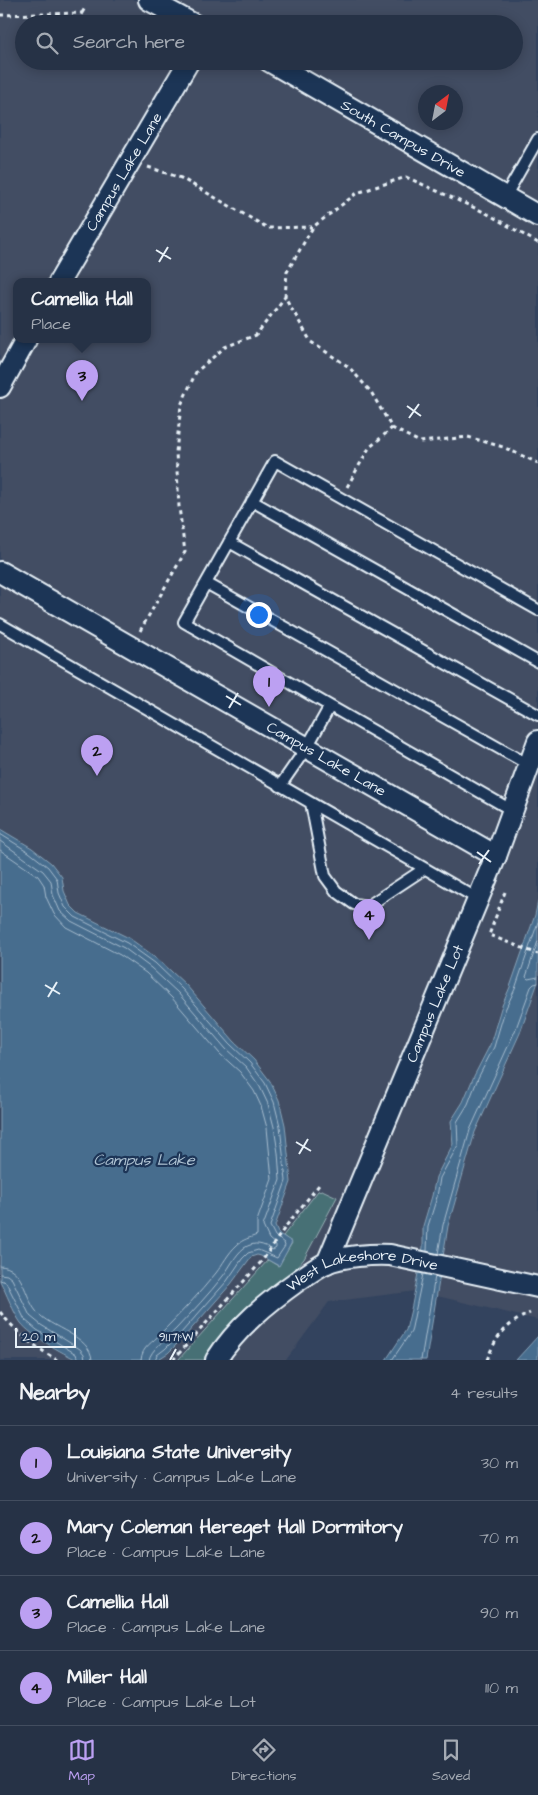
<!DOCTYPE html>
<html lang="en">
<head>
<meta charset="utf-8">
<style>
	body { margin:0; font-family:"Architects Daughter",sans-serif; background:#2e3a4d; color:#f1f3f6 }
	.compass { position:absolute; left:418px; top:85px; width:45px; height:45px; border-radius:50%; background:#263246; box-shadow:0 2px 12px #0003; rotate:32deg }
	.scale { position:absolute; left:15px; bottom:12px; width:61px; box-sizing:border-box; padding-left:5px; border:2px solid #e8f1f8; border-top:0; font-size:14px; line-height:18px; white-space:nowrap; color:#e8f1f8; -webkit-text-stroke:4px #1d3557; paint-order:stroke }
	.you { position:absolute; left:258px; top:614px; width:18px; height:18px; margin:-12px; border:4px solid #fff; border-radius:50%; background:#1a73e8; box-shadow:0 0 0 8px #1a73e833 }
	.badge { display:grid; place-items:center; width:32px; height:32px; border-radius:50%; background:#bca0f2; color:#111; font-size:16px; font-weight:700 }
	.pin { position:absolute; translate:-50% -41px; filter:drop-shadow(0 1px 2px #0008) }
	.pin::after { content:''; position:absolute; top:26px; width:18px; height:15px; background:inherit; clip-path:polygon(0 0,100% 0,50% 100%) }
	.popup { position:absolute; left:13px; top:278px; width:138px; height:65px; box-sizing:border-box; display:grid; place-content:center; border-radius:10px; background:#263246; filter:drop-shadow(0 1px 4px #0005); font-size:16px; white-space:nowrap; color:#a4aab3 }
	.popup b { font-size:19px; color:#f1f3f6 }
	.popup::after { content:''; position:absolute; left:50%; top:100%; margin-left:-10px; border:10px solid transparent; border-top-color:#263246 }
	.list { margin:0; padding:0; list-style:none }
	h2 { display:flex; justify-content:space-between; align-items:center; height:65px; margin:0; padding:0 20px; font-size:21px }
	h2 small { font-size:16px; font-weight:400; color:#a4aab3 }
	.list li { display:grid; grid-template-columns:32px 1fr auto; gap:15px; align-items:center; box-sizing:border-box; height:75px; padding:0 20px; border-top:1px solid #424d5f }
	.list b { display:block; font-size:19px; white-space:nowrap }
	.list p { margin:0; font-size:16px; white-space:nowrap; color:#a4aab3 }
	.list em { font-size:16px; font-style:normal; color:#a4aab3 }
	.icon { flex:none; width:28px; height:28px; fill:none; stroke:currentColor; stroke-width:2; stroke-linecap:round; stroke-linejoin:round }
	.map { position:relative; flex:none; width:538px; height:1360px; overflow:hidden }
	.search { position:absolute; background:#263246; box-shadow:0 2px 12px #0003; left:15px; right:15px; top:15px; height:55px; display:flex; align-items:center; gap:12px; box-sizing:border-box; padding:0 18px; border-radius:28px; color:#a4aab3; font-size:19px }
	.sheet { height:365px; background:#263246 }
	nav { display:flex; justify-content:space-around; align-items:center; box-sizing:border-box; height:70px; border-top:1px solid #424d5f; background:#263246; font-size:14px; color:#a4aab3 }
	nav a { display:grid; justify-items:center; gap:2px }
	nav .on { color:#bca0f2 }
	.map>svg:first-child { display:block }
</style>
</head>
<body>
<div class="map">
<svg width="538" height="1360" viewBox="0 0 538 1360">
	<rect width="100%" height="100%" fill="#33435e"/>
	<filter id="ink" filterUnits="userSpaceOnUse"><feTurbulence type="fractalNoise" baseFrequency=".02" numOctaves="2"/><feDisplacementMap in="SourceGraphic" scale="10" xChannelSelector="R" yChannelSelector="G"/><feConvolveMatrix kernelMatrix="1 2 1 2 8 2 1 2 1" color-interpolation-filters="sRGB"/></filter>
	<g filter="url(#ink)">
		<path fill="#424d63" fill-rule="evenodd" d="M0,0H538V1320L416,1291L329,1302L286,1360H0ZM24,24H514V61H24ZM426,92H456V122H426ZM17,282H147V340H17Z"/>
		<path fill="#477075" stroke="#98b0b6" d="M322,1190L337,1197L304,1259L291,1274L257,1299L233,1322L204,1360H178L268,1260L278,1266L292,1243L283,1236L318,1191Z"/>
		<path fill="#466d8e" stroke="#87a2b8" d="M0,829L32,848L51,863L62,877L64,891L70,905L78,913L129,938L158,959L186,985L234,1041L254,1060L270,1081L279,1100L285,1125L291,1182L275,1226L278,1233L292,1242L279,1266L261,1256L257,1255L251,1257L231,1284L185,1336L168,1353L157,1360H77C63,1353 31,1336 21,1323C14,1314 6,1292 0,1281Z
			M538,901V982L520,1033L475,1132L448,1226L426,1360H386L406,1330L412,1305L423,1247V1226L432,1196L436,1177L453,1144L451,1121L463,1102L474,1076L490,1045L501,1008L510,987L535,915Z
			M538,1336V1360H516Z"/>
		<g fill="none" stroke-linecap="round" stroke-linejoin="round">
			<path stroke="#a7bcce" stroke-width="1" d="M0,834L29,852L48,867L57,879L59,893L65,907L75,917L127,943L155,963L182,989L230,1044L250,1063L265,1083L274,1102L280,1126L286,1181L270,1226L275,1236L284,1243L285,1246L277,1258L258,1250L248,1253L242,1259L227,1281L181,1333L165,1349L157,1355L155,1360
				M0,841L43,871L51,881L53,895L60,911L71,921L124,948L151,968L178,993L226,1049L246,1067L260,1087L268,1104L274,1127L278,1153L280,1180L263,1226L269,1239L276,1245V1248L273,1250C263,1244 255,1241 244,1248C235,1255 230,1267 223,1276C209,1294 192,1312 176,1329C168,1337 150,1350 149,1360
				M0,850L38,876L44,885L46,897L54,914L66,927L120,955L146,973L172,998L220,1054L240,1072L254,1091L261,1106L267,1128L272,1179L257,1221V1235C250,1238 243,1239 237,1245C228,1253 223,1264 216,1273C199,1294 180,1314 161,1333C153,1343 142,1346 141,1360
				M538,941L526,977L528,979L538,977
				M427,1251L428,1226L437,1197L440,1178L458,1145L457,1122L468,1104L478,1078L494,1047L505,1010L515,989L538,922
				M438,1254L443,1225L470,1130L515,1031L531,987L534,984L538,983
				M0,1266C24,1267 24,1296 36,1311C50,1329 91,1335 92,1360
				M0,1274L7,1275L12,1279L30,1316L41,1325L80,1349L84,1354L85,1360
				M0,1280L6,1282L25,1320L37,1330L76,1354L78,1360
				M392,1360L411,1332L423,1274
				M421,1360L435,1276"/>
			<g stroke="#e8f1f8" stroke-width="14">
				<path id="lane" d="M505,197L538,139
					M252,501L538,662
					M229,542L538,715
					M206,583L529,765
					M0,624L478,899
					M330,706L513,811
					M280,786L307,747L330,706L184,622L275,461L538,610
					M311,803L325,876L336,891L354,904L368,906L424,869"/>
			</g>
			<g stroke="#e8f1f8" stroke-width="24">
				<g id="street">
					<path d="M149,0L193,24"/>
					<path id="s1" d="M269,61L538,216"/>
					<path id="s2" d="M59,282L189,61"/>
					<path d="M0,387L26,340"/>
					<path id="s3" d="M0,572L496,856"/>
					<path id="s4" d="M327,1263L496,856L538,741"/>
					<path id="s5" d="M216,1360C237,1327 268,1302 299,1280C308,1274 316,1268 326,1263C341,1256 374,1254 390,1255L538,1287"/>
				</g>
			</g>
			<path stroke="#e8f1f8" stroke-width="3" stroke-dasharray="4 4" stroke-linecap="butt" d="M82,13L85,8
				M0,15L82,13L76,24
				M148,167L181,178L268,228L312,227
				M538,243L486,213L406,177L357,193L313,227L287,272L285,297L311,342L349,367L371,392L392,428L420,442L468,437L503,447L538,463
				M347,487L369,448L392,428
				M140,631L185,552L179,507L176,452L181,405L196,372L225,347L256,335L285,297
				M505,892L489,935L538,954
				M0,1312C16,1332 35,1347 57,1360
				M173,1360L262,1261L286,1226L319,1185
				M487,1360C496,1336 506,1324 530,1313"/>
			<use href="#lane" stroke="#1d3557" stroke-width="10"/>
			<use href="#street" stroke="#1d3557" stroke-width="20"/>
		</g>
	</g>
	<path fill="none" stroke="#e8f1f8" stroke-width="2" d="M156,250L171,259M159,262L168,247M407,406L421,416M409,418L419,404M226,696L241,705M229,708L238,693M477,852L491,862M479,864L489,850M45,985L60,994M48,997L57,982M296,1142L311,1151M299,1154L308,1139M170,1360L176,1349"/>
	<g text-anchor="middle" stroke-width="4.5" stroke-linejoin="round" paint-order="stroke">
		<g font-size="15" fill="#e8f1f8" stroke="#1d3557">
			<text dy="5" stroke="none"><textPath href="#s1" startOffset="155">South Campus Drive</textPath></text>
			<text dy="5" stroke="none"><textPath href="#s2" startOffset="128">Campus Lake Lane</textPath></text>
			<text dy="5" stroke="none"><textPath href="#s3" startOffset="376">Campus Lake Lane</textPath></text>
			<text dy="5" stroke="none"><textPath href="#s4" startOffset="281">Campus Lake Lot</textPath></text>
			<text dy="5" stroke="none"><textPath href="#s5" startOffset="182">West Lakeshore Drive</textPath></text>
		</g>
		<g font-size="16" font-style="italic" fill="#afc3d3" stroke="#1d3557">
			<text x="144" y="1165">Campus Lake</text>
		</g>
	</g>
	<g font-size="12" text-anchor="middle" fill="#e8f1f8" stroke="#1d3557" stroke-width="4.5" stroke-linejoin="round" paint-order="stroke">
		<text x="176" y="1341">91.171°W</text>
	</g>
</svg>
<svg class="compass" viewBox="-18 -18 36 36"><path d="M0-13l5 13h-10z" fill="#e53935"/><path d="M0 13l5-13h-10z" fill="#a4aab3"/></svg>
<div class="scale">20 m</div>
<div class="you"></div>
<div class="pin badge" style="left:269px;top:707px">1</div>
<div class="pin badge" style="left:97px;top:776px">2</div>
<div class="pin badge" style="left:82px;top:401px">3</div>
<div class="popup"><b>Camellia Hall</b>Place</div>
<div class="pin badge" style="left:369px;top:940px">4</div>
<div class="search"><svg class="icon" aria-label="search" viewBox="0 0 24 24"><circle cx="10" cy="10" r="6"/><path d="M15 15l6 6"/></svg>Search here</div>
</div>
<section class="sheet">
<h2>Nearby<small>4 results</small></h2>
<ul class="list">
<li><span class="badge">1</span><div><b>Louisiana State University</b><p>University · Campus Lake Lane</p></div><em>30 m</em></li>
<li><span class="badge">2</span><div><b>Mary Coleman Hereget Hall Dormitory</b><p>Place · Campus Lake Lane</p></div><em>70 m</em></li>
<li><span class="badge">3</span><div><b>Camellia Hall</b><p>Place · Campus Lake Lane</p></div><em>90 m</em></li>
<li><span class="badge">4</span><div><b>Miller Hall</b><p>Place · Campus Lake Lot</p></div><em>110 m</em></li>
</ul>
</section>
<nav>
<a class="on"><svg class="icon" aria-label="map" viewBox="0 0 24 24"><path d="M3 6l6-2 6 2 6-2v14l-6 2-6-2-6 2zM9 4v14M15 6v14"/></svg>Map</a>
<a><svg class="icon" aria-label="directions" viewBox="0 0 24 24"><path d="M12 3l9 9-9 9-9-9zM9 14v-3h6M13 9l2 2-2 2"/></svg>Directions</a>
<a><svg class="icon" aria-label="saved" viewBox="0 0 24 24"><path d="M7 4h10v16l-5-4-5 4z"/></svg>Saved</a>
</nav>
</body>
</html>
